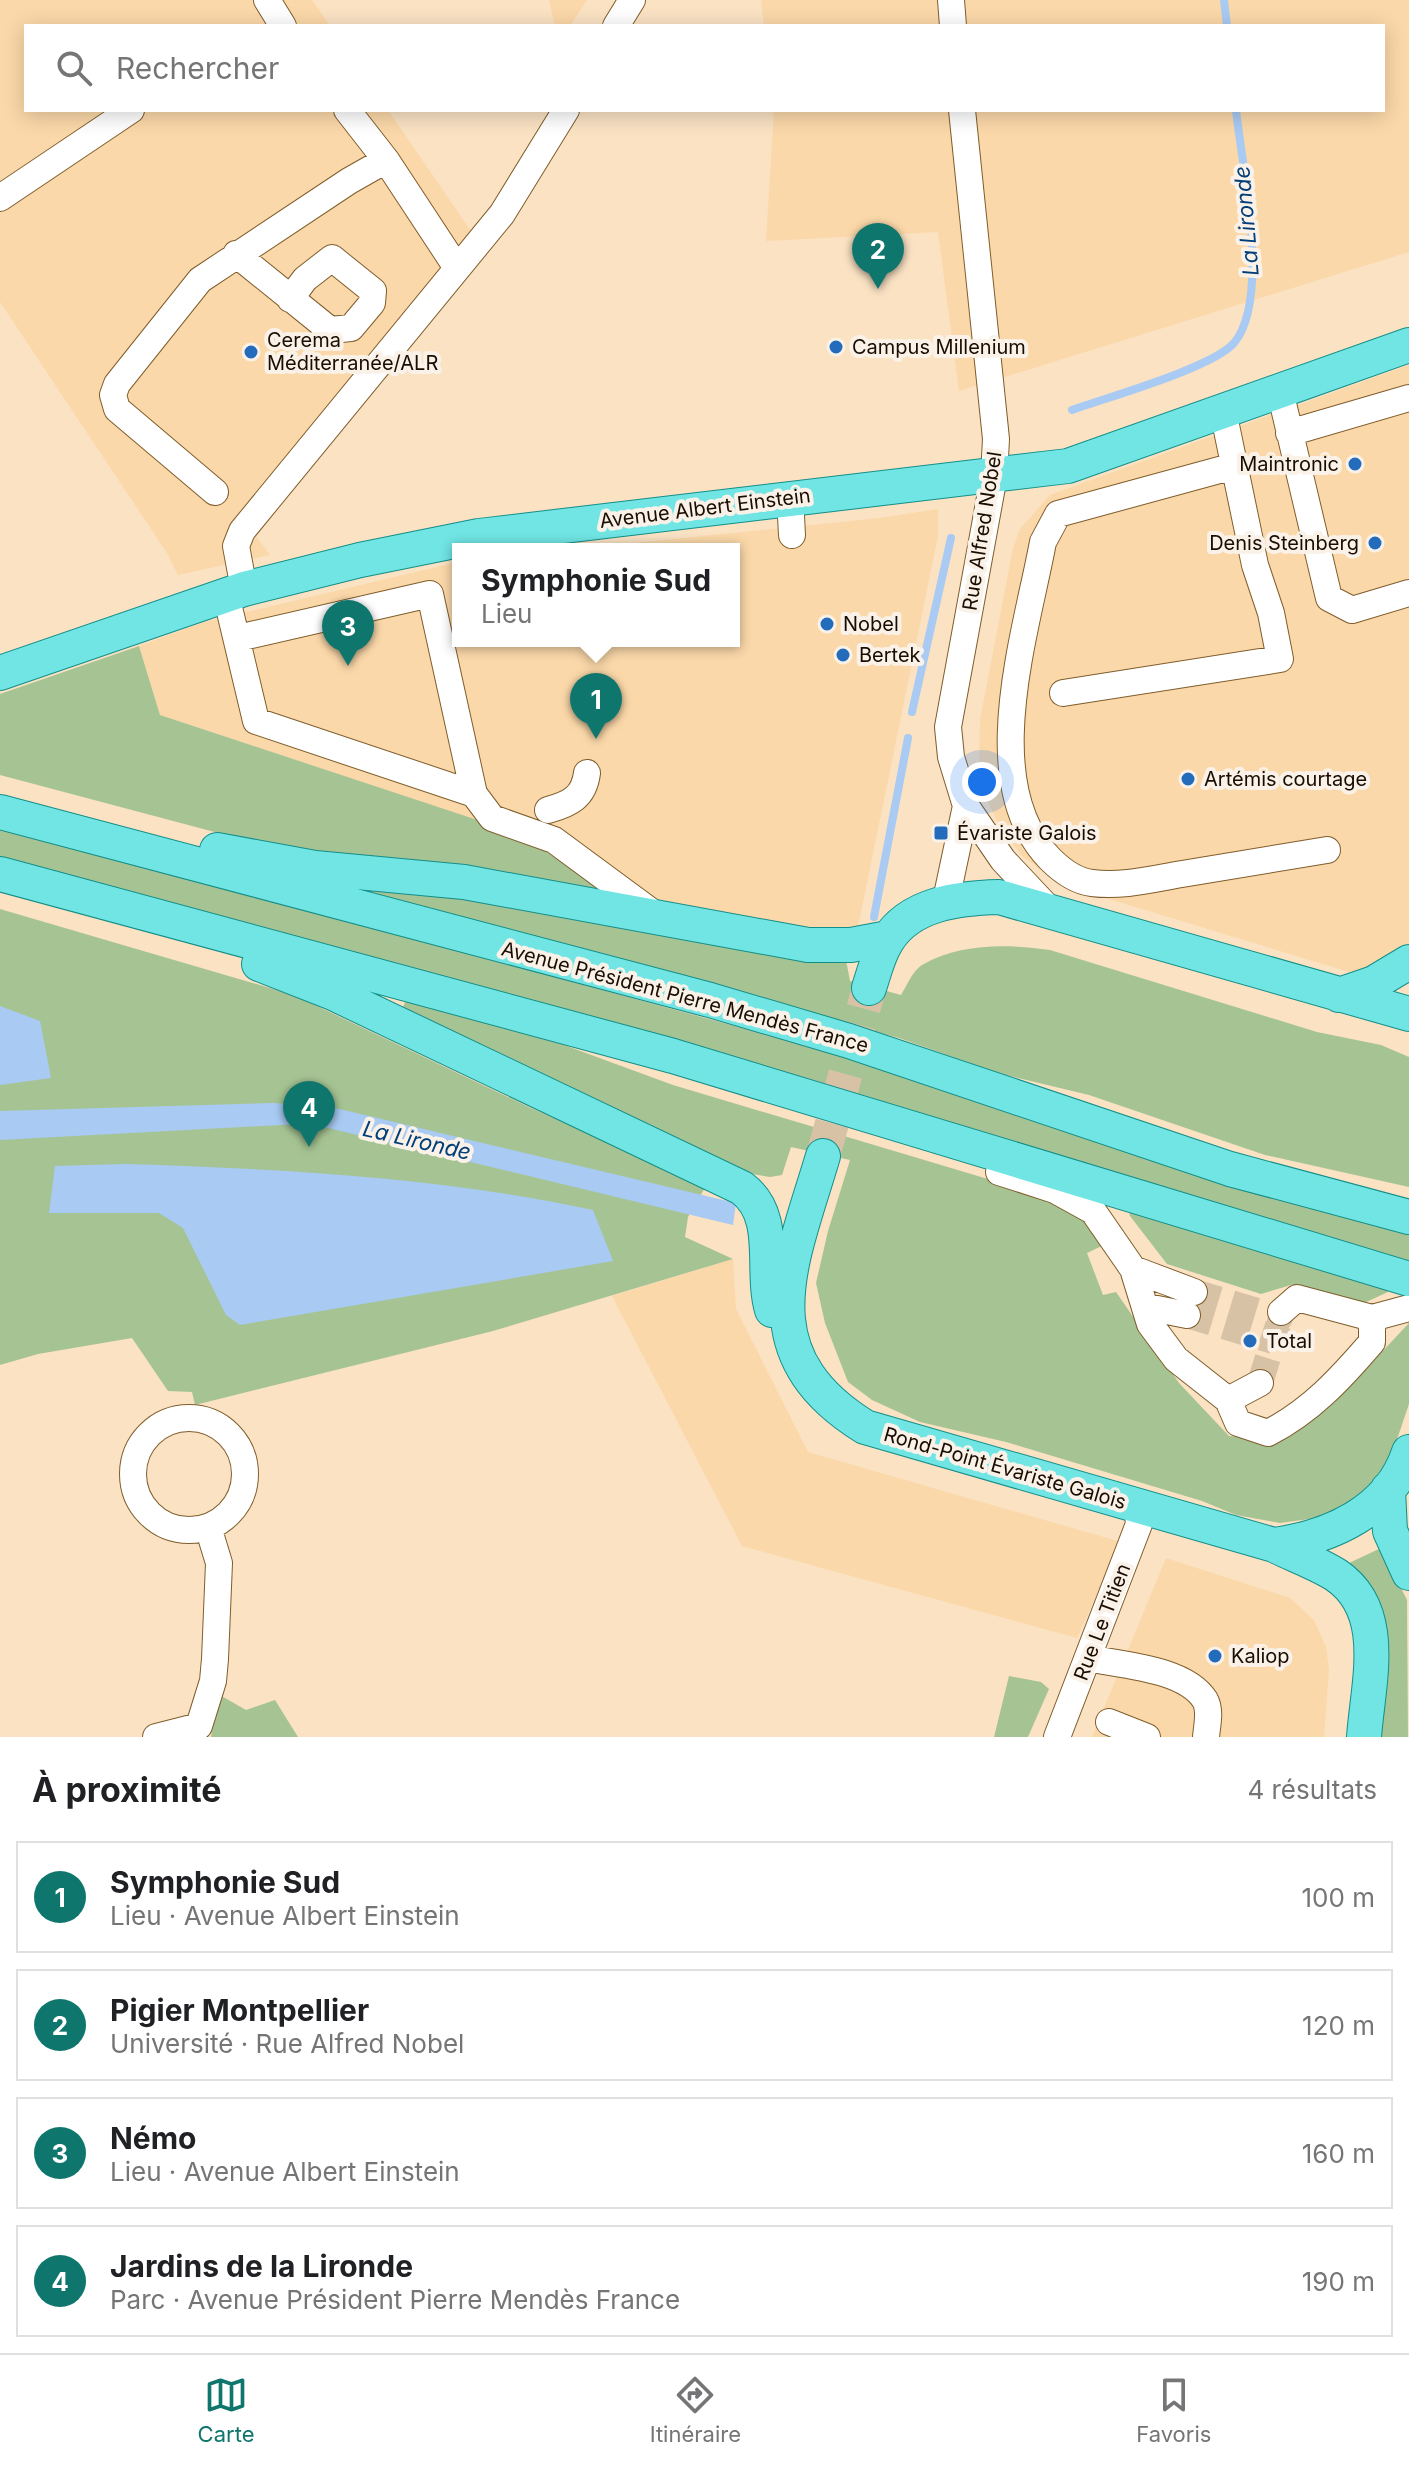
<!DOCTYPE html>
<html lang="fr">
<head>
<meta charset="utf-8">
<style>
	body { margin:0; font-family:Inter,sans-serif; background:#f2f2f2; color:#202124 }
	.you { position:absolute; left:982px; top:782px; width:28px; height:28px; margin:-20px; border:6px solid #fff; border-radius:50%; background:#1a73e8; box-shadow:0 0 0 12px #1a73e833 }
	.badge { display:grid; place-items:center; width:52px; height:52px; border-radius:50%; background:#0f766e; color:#fff; font-size:26px; font-weight:700 }
	.pin { position:absolute; translate:-50% -66px; filter:drop-shadow(0 2px 4px #0008) }
	.pin::after { content:''; position:absolute; top:42px; width:28px; height:24px; background:inherit; clip-path:polygon(0 0,100% 0,50% 100%) }
	.popup { position:absolute; left:452px; top:543px; width:288px; height:104px; box-sizing:border-box; display:grid; place-content:center; border-radius:0px; background:#fff; filter:drop-shadow(0 2px 6px #0005); font-size:26px; white-space:nowrap; color:#757577 }
	.popup b { font-size:30px; color:#202124 }
	.popup::after { content:''; position:absolute; left:50%; top:100%; margin-left:-16px; border:16px solid transparent; border-top-color:#fff }
	.list { margin:0; padding:0; list-style:none }
	h2 { display:flex; justify-content:space-between; align-items:center; height:104px; margin:0; padding:0 32px; font-size:34px }
	h2 small { font-size:26px; font-weight:400; color:#757577 }
	.list li { display:grid; grid-template-columns:52px 1fr auto; gap:24px; align-items:center; box-sizing:border-box; height:112px; margin:0 16px 16px; padding:0 16px; border:2px solid #e0e0e0; border-radius:0px }
	.list b { display:block; font-size:30px; white-space:nowrap }
	.list p { margin:0; font-size:26px; white-space:nowrap; color:#757577 }
	.list em { font-size:26px; font-style:normal; color:#757577 }
	.icon { flex:none; width:44px; height:44px; fill:none; stroke:currentColor; stroke-width:2; stroke-linecap:round; stroke-linejoin:round }
	.map { position:relative; flex:none; width:1409px; height:1737px; overflow:hidden }
	.search { position:absolute; background:#fff; box-shadow:0 4px 20px #0003; left:24px; right:24px; top:24px; height:88px; display:flex; align-items:center; gap:20px; box-sizing:border-box; padding:0 28px; border-radius:0px; color:#757577; font-size:30px }
	.sheet { height:616px; background:#fff }
	nav { display:flex; justify-content:space-around; align-items:center; box-sizing:border-box; height:112px; border-top:2px solid #e0e0e0; background:#fff; font-size:22px; color:#757577 }
	nav a { display:grid; justify-items:center; gap:4px }
	nav .on { color:#0f766e }
	.map>svg:first-child { display:block }
</style>
</head>
<body>
<div class="map">
<svg width="1409" height="1737" viewBox="0 0 1409 1737">
	<rect width="100%" height="100%" fill="#fae2c3"/>
	<path fill="#fbd8a9" d="M0,0H312L330,26H26V110H388L486,253L256,536L270,555L178,575L167,553L0,302Z
		M549,0H587L570,26H555Z
		M761,0H1409V252L959,391L938,232L766,241L774,110H1383V26H764Z
		M1409,365V947L1356,974L1079,890L1045,873L1022,856L1002,830L986,799L979,767L980,720L1013,548L1020,529L1050,495Z
		M938,509V536L858,927L816,930L608,892L517,833L160,715L139,646L204,622L458,562V641H734V549H575L880,518Z
		M733,1259L736,1309L808,1452L1121,1542L1077,1638L742,1546L612,1296Z
		M1166,1558L1290,1598L1314,1620L1326,1647L1329,1670L1324,1737H1092Z"/>
	<path fill="#a6c493" d="M139,646L160,715L517,833L608,892L275,848L0,775V694Z
		M0,827L816,1048L1409,1228V1261L806,1078L0,857Z
		M349,884L450,893L845,955L850,981L901,995C906,987 913,970 922,965C961,943 1007,944 1050,950L1317,1032L1381,1045L1409,1057V1187L1265,1155L1089,1095L1001,1074L899,1038L347,891Z
		M0,909L294,995L531,1108L706,1186L688,1217L685,1237L733,1259L493,1331L195,1405L192,1392L168,1391L132,1338L38,1354L0,1365Z
		M406,1000L545,1038L673,1085L1018,1188L1079,1215L1104,1245L1087,1253L1103,1295L1116,1292L1179,1383L1229,1436L1272,1440L1334,1403L1409,1323V1404L1391,1457L1365,1491L1324,1517L1280,1523L1236,1515L1202,1501L1006,1442L920,1422L872,1400L848,1382L825,1323L816,1283L828,1231L850,1160L791,1147L782,1175L770,1177L746,1173L401,1012Z
		M1127,1206L1385,1285L1388,1292L1364,1303L1291,1285L1261,1294L1167,1264L1130,1216Z
		M1381,1548L1407,1600L1408,1737H1380L1383,1610L1367,1582L1349,1563Z
		M1009,1676L1041,1682L1049,1689L1028,1737H994Z
		M218,1694L246,1710L275,1700L298,1737H211Z"/>
	<path fill="#a8caf3" d="M0,1006L40,1021L51,1078L0,1085Z
		M273,1103L331,1107L736,1203L733,1225L324,1127L299,1124L0,1140V1111Z
		M126,1164C281,1169 441,1177 593,1210L613,1261L240,1325L226,1315L183,1228L159,1213H49L55,1166Z"/>
	<g fill="none" stroke-linecap="round" stroke-linejoin="round">
		<path stroke="#a8caf3" stroke-width="8" d="M1224,0L1227,26
			M1072,410C1108,397 1212,368 1234,343C1271,299 1242,167 1236,110
			M912,712L951,538
			M874,917L908,738"/>
		<path stroke="#d8c2a6" stroke-width="26" stroke-dasharray="26 13" stroke-linecap="butt" d="M1194,1292L1280,1318L1281,1312
			M1187,1315L1273,1341
			M1260,1383L1278,1325"/>
		<path stroke="#d8c2a6" stroke-width="34" stroke-dasharray="34 17" stroke-linecap="butt" d="M823,1156L869,988"/>
		<g stroke="#7f5d2b" stroke-width="28">
			<path id="minor" d="M267,0L283,26
				M951,0L953,26
				M616,26L632,0
				M347,110L386,160L457,268
				M962,110L996,439L994,476L948,727L951,757L966,806L1003,860L1050,910
				M0,198L131,110
				M236,254L330,330L351,328L372,303L373,291L332,258L305,279L290,299
				M1280,391L1329,598L1352,610L1409,593
				M1289,433L1409,398
				M1234,466L1058,514L1043,542C1026,634 976,784 1050,859C1062,871 1075,881 1092,883C1122,887 1152,879 1182,874C1231,866 1279,858 1327,850
				M215,492L117,409L113,395L117,384L200,280L349,181L386,160
				M790,497L792,535
				M244,589L236,546L242,531L502,214L566,110
				M226,595L256,721L474,794
				M238,638L430,594L474,794L492,818L554,840L657,916
				M1063,693L1280,659L1271,613L1255,565L1223,411
				M548,810C570,804 584,797 587,773
				M946,900L966,806
				M999,1172L1055,1190L1093,1211L1133,1269L1194,1292
				M1133,1269L1150,1324L1176,1359L1228,1400L1238,1423L1268,1433C1311,1411 1341,1378 1372,1342V1318
				M1147,1307L1187,1315
				M1281,1312L1297,1298L1372,1318L1409,1308
				M1228,1400L1260,1383
				M133 1474a56 56 0 1 1 112 0a56 56 0 1 1-112 0Z
				M1088,1658C1120,1665 1185,1668 1205,1700C1211,1711 1207,1725 1206,1737
				M1109,1722L1147,1737
				M156,1737L199,1726L213,1681L215,1659L219,1563L208,1527
				M1057,1737L1139,1524L1137,1506"/>
		</g>
		<g stroke="#148e88" stroke-width="36">
			<path id="major" d="M0,673L244,589L360,560L479,536L1068,466L1409,345
				M0,812L710,1000L849,1041L1230,1169L1409,1217
				M217,850L315,868L464,882L808,945H851L888,938
				M0,874L673,1056L1409,1279
				M259,964L333,993L742,1188C780,1217 760,1269 772,1310
				M869,988C874,973 878,955 887,941C910,903 960,898 999,897L1409,1014
				M1339,995L1374,983L1409,962
				M823,1156C791,1264 746,1353 865,1427L1274,1545C1331,1537 1390,1511 1409,1452
				M1388,1489L1390,1531L1409,1573
				M1274,1545C1294,1555 1317,1563 1336,1575C1389,1611 1368,1682 1364,1737"/>
		</g>
		<use href="#minor" stroke="#fff" stroke-width="26"/>
		<use href="#major" stroke="#70e5e4" stroke-width="34"/>
	</g>
	<g fill="#226cbb" stroke="#faf2e8" stroke-width="3">
		<circle cx="836" cy="347" r="8"/>
		<circle cx="251" cy="352" r="8"/>
		<circle cx="1355" cy="464" r="8"/>
		<circle cx="1375" cy="543" r="8"/>
		<circle cx="827" cy="624" r="8"/>
		<circle cx="843" cy="655" r="8"/>
		<circle cx="1188" cy="779" r="8"/>
		<rect x="933" y="825" width="16" height="16" rx="4"/>
		<circle cx="1250" cy="1341" r="8"/>
		<circle cx="1215" cy="1656" r="8"/>
	</g>
	<g text-anchor="middle" stroke-width="8" stroke-linejoin="round" paint-order="stroke">
		<g font-size="20" fill="#1a0d00" stroke="#faf2e8" text-anchor="start">
			<text x="267" y="347">Cerema<tspan x="267" dy="23">Méditerranée/ALR</tspan></text>
			<text x="852" y="354">Campus Millenium</text>
			<text x="1339" y="471" text-anchor="end">Maintronic</text>
			<text x="1359" y="550" text-anchor="end">Denis Steinberg</text>
			<text x="843" y="631">Nobel</text>
			<text x="859" y="662">Bertek</text>
			<text x="1204" y="786">Artémis courtage</text>
			<text x="957" y="840">Évariste Galois</text>
			<text x="1266" y="1348">Total</text>
			<text x="1231" y="1663">Kaliop</text>
		</g>
		<g font-size="20" fill="#1a0d00" stroke="#faf2e8">
			<text transform="translate(705 508) rotate(-7)" y="7">Avenue Albert Einstein</text>
			<text transform="translate(982 531) rotate(-81)" y="7">Rue Alfred Nobel</text>
			<text transform="translate(685 997) rotate(15)" y="7">Avenue Président Pierre Mendès France</text>
			<text transform="translate(1005 1468) rotate(16)" y="7">Rond-Point Évariste Galois</text>
			<text transform="translate(1102 1622) rotate(-69)" y="7">Rue Le Titien</text>
		</g>
		<g font-size="22" font-style="italic" fill="#023f7a" stroke="#faf2e8">
			<text transform="translate(1246 221) rotate(-95)" y="8">La Lironde</text>
			<text transform="translate(417 1140) rotate(13)" y="8">La Lironde</text>
		</g>
	</g>
</svg>
<div class="you"></div>
<div class="pin badge" style="left:596px;top:739px">1</div>
<div class="popup"><b>Symphonie Sud</b>Lieu</div>
<div class="pin badge" style="left:878px;top:289px">2</div>
<div class="pin badge" style="left:348px;top:666px">3</div>
<div class="pin badge" style="left:309px;top:1147px">4</div>
<div class="search"><svg class="icon" aria-label="search" viewBox="0 0 24 24"><circle cx="10" cy="10" r="6"/><path d="M15 15l6 6"/></svg>Rechercher</div>
</div>
<section class="sheet">
<h2>À proximité<small>4 résultats</small></h2>
<ul class="list">
<li><span class="badge">1</span><div><b>Symphonie Sud</b><p>Lieu · Avenue Albert Einstein</p></div><em>100 m</em></li>
<li><span class="badge">2</span><div><b>Pigier Montpellier</b><p>Université · Rue Alfred Nobel</p></div><em>120 m</em></li>
<li><span class="badge">3</span><div><b>Némo</b><p>Lieu · Avenue Albert Einstein</p></div><em>160 m</em></li>
<li><span class="badge">4</span><div><b>Jardins de la Lironde</b><p>Parc · Avenue Président Pierre Mendès France</p></div><em>190 m</em></li>
</ul>
</section>
<nav>
<a class="on"><svg class="icon" aria-label="map" viewBox="0 0 24 24"><path d="M3 6l6-2 6 2 6-2v14l-6 2-6-2-6 2zM9 4v14M15 6v14"/></svg>Carte</a>
<a><svg class="icon" aria-label="directions" viewBox="0 0 24 24"><path d="M12 3l9 9-9 9-9-9zM9 14v-3h6M13 9l2 2-2 2"/></svg>Itinéraire</a>
<a><svg class="icon" aria-label="saved" viewBox="0 0 24 24"><path d="M7 4h10v16l-5-4-5 4z"/></svg>Favoris</a>
</nav>
</body>
</html>
